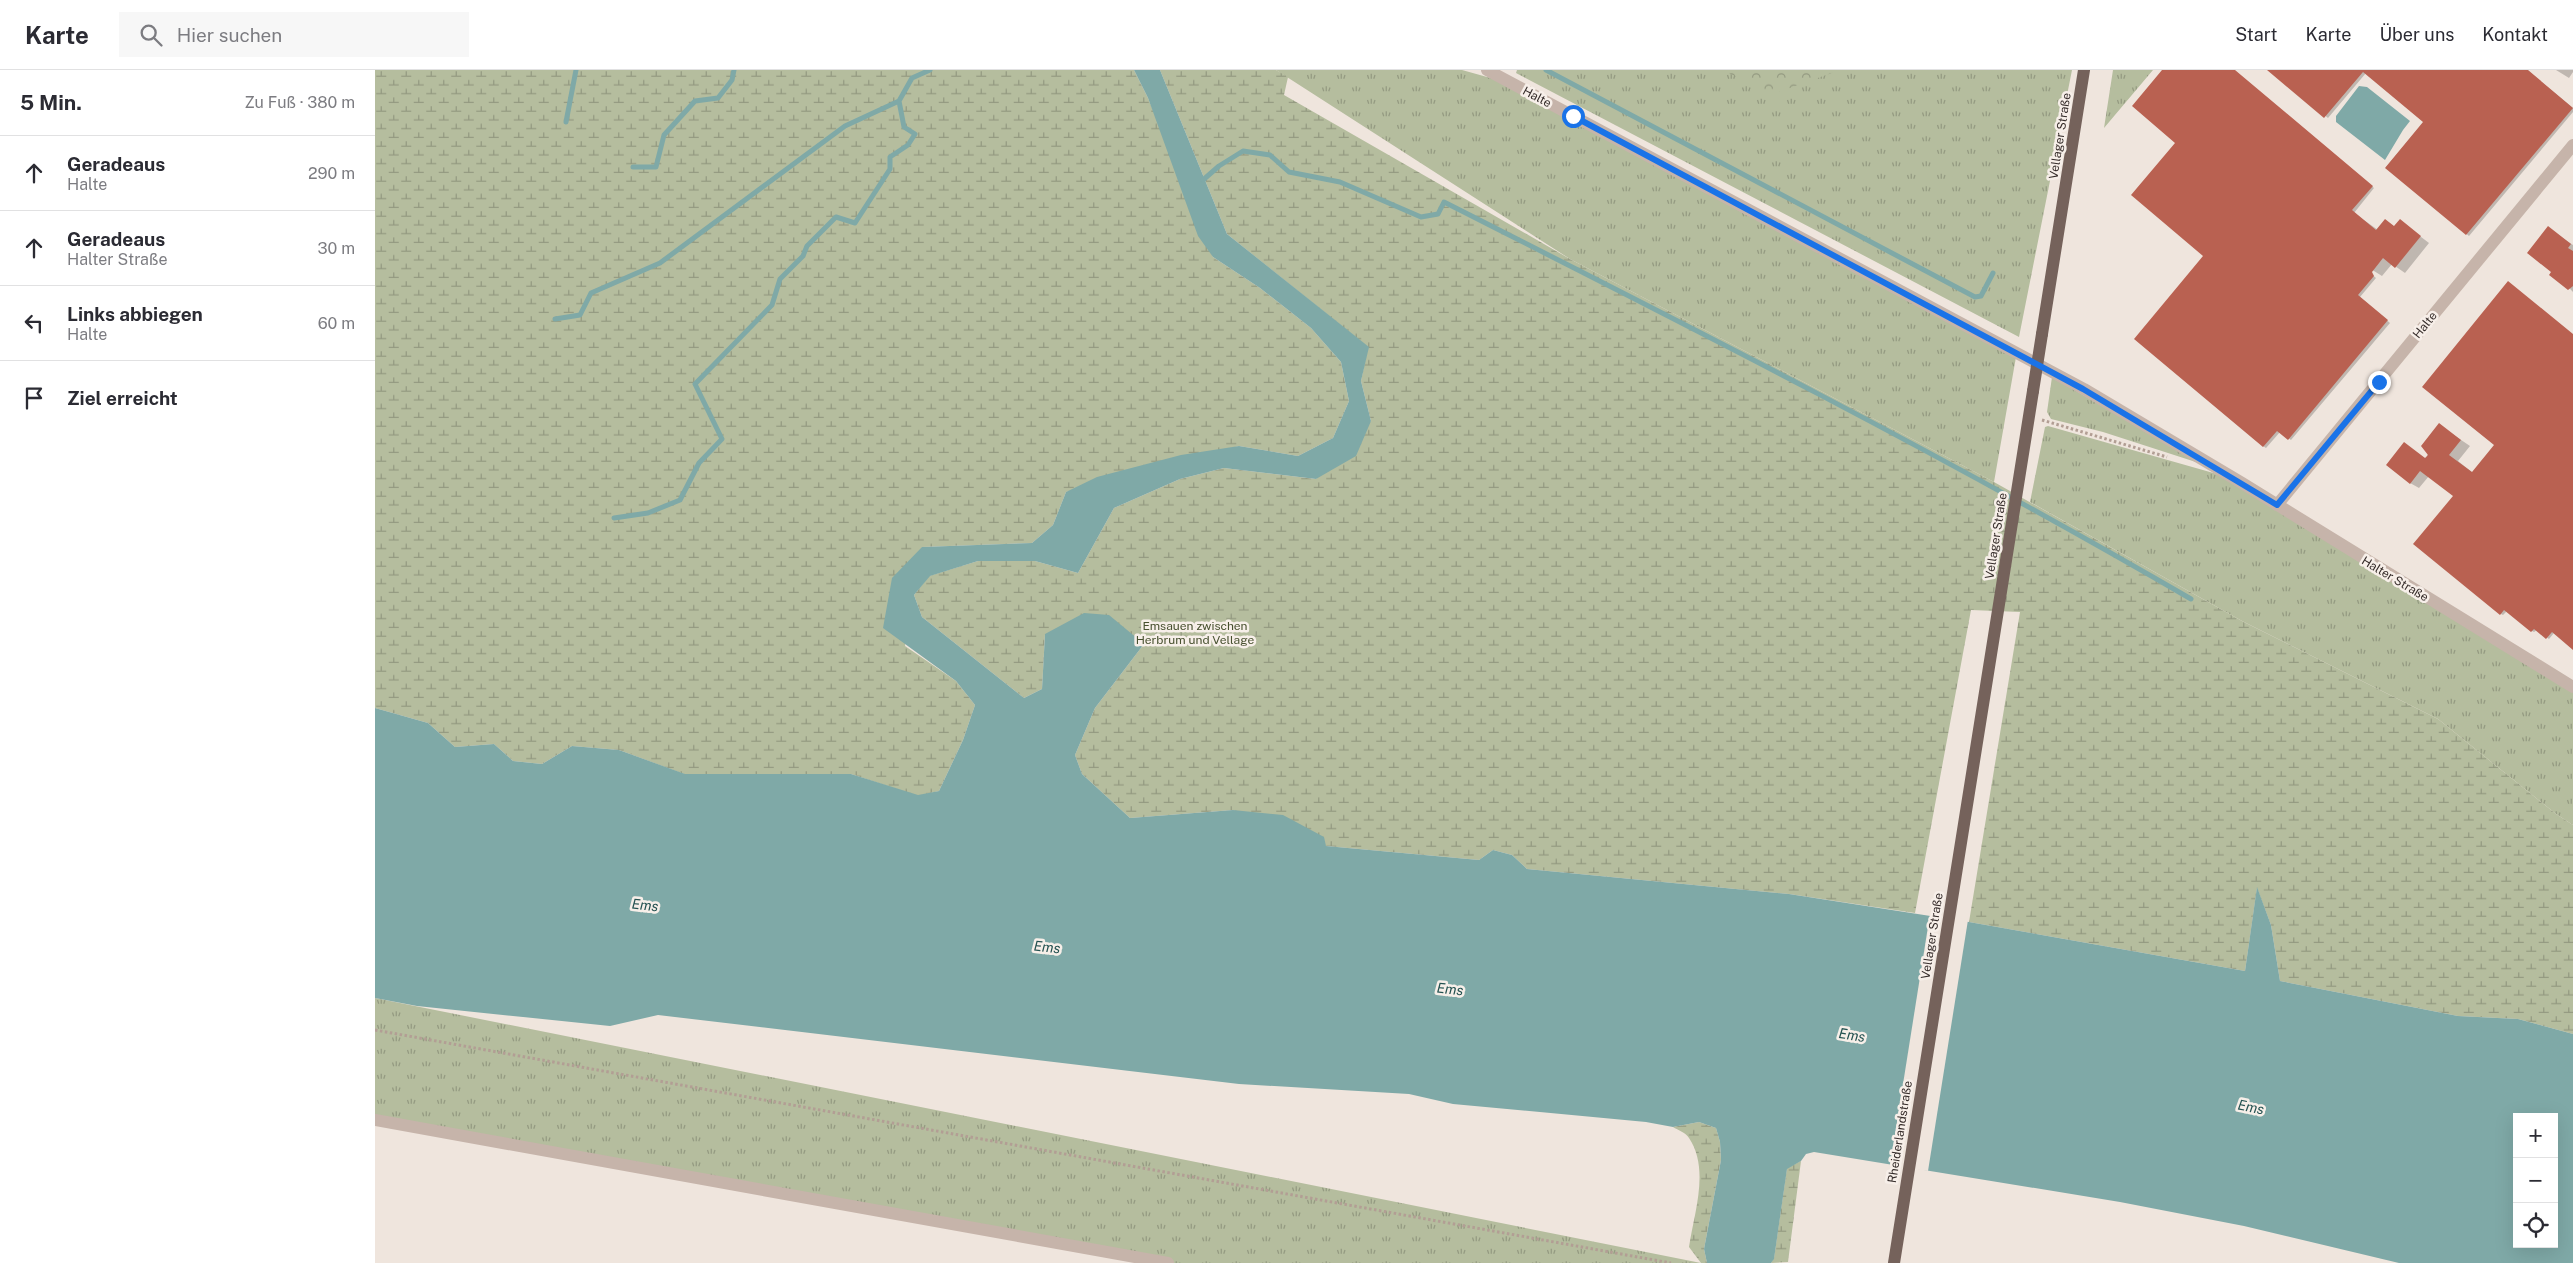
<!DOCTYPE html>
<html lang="de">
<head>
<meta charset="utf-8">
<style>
	body { margin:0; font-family:"Public Sans",sans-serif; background:#f7f7f7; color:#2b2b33 }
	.controls { position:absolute; right:15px; bottom:15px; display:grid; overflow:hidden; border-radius:0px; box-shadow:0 5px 20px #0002 }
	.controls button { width:45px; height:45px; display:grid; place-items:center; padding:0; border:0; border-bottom:1px solid #e1e1e2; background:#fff; color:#2b2b33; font:25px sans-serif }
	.stop { position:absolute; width:15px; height:15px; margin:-11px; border:4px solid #1a73e8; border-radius:50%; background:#fff }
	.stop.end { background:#1a73e8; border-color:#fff; box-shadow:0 1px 5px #0008 }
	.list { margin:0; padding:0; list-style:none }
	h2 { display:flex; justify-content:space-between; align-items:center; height:65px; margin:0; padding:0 20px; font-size:21px }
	h2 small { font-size:16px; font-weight:400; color:#7c7c81 }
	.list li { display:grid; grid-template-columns:32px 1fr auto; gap:15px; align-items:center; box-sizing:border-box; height:75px; padding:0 20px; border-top:1px solid #e1e1e2 }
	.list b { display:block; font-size:19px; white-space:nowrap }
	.list p { margin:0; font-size:16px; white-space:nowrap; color:#7c7c81 }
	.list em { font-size:16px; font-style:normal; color:#7c7c81 }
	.icon { flex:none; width:28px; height:28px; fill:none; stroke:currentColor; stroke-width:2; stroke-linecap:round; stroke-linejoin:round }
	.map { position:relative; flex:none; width:2198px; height:1193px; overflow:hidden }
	header { display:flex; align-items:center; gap:30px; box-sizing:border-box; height:70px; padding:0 25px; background:#fff; border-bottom:1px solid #e1e1e2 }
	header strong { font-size:24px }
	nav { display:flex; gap:28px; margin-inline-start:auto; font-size:18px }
	.search { width:350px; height:45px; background:#f7f7f7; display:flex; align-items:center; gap:12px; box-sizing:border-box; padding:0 18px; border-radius:0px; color:#7c7c81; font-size:19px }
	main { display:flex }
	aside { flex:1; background:#fff }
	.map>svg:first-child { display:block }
</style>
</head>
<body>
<header>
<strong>Karte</strong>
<div class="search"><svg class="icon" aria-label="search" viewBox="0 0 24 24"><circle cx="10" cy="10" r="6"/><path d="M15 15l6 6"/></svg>Hier suchen</div>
<nav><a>Start</a><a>Karte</a><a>Über uns</a><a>Kontakt</a></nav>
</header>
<main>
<aside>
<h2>5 Min.<small>Zu Fuß · 380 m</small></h2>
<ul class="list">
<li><svg class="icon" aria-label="ahead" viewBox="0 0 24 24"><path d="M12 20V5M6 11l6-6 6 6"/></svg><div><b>Geradeaus</b><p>Halte</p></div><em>290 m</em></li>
<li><svg class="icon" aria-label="ahead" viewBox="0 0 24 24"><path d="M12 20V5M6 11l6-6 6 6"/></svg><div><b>Geradeaus</b><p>Halter Straße</p></div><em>30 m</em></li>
<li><svg class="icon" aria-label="left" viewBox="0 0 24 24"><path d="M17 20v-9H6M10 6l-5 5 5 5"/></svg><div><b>Links abbiegen</b><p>Halte</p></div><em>60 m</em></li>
<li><svg class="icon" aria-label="arrive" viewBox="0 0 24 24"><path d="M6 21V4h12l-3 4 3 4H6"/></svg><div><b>Ziel erreicht</b></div></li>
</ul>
</aside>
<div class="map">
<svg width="2198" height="1193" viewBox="0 0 2198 1193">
	<defs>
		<pattern id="grass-tufts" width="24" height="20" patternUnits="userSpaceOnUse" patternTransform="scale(1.25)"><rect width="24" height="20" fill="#b5bd9e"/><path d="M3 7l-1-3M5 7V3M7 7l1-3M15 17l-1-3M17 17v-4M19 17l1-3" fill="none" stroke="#949a81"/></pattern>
		<pattern id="forest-crowns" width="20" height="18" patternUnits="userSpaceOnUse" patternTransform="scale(1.25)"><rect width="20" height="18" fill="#b5bd9e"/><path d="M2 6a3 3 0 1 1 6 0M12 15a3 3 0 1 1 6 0" fill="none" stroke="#949a81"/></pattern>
		<pattern id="wetland-marsh" width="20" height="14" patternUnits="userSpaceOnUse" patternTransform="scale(1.25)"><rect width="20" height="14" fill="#b5bd9e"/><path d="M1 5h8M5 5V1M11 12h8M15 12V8" fill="none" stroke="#949a81"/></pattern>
	</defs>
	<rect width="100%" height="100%" fill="#efe5dd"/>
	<path fill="url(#grass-tufts)" d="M901,0H1087L1130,12L1641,287L1619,412L1195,189Z
		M1142,0H1697L1644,267L1141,3Z
		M1738,0H1778L1729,58Z
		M1677,307L1827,394L1728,362L1676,349L1672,342Z
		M1673,356L1849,406L2198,621V755L2181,744L2063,649L1867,551L1655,432L1670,357Z
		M0,928L1326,1193H793L0,1050Z"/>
	<path fill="url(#forest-crowns)" d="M1348,0H1465L1395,25Z"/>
	<path fill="url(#wetland-marsh)" d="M0,0H759L773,28L838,187L885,218L936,258L966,292L974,331L958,368L923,386L864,376L691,422L678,455L657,473L547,477L530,576L581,611L600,635L588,670L564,721L543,726L476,704H309L244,680L197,676L167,694L138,691L119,674L80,677L53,653L0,638Z
		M785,0H901L913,7L909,25L1195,189L1619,412L1867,551L2063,649L2181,744L2198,755V964L2143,949L2083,946L1905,911L1896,855L1882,818L1870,901L1594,852L1645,542L1596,540L1540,843L1414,824L1152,799L1137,785L1118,780L1104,790L951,776L858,740L755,748L707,704L700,685L720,638L769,574L670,564L667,619L649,628L547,547L539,525L554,506L603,491H660L703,503L739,438L805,409L849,398L941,409L996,351L986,311L993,277L852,164Z
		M1324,1052L1341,1058L1345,1072L1346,1090L1329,1179L1332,1193H1326L1314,1177C1319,1143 1335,1099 1314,1068C1311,1063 1303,1060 1298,1057Z
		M1426,1091L1413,1192L1396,1193L1399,1188L1412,1098Z"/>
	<path fill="#7fa9a7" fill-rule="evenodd" d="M759,0H785L852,164L994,277L986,311L996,351L981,386L941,409L849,398L805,409L739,438L703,503L660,491H603L555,506L539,525L547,547L649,628L667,619L670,564L709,543L734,545L769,574L720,638L700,685L707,704L755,748L858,740L908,745L949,767L951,776L1104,790L1118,780L1137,785L1152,799L1414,824L1594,852L1870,901L1882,817L1896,855L1905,911L2083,946L2143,949L2198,964V1193H2024L1869,1156L1745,1132L1439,1082L1431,1084L1426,1091L1412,1099L1399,1189L1396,1193H1332L1329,1179L1346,1090L1345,1072L1341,1058L1324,1052L1298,1057L1271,1052L1078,1034L1034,1024L864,1014L283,945L235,956L42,936L0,928V638L53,653L80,677L119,674L138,691L167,694L197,676L244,680L310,704H476L543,725L564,721L588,670L600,635L581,611L508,558L517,508L547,477L657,473L678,455L691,422L722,407L806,385L864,376L923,386L958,368L974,331L966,292L936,258L885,218L838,187L823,166L773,28ZM2142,1047H2179V1174H2142Z
		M1984,16L1992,17L2035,51L2028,60L2010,90L1961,52V46Z"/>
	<path fill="#efe5dd" d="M1555,844L1593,850L1553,1101L1515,1096Z"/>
	<path fill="#0003" d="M1789,0H1859L1999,118L1979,143L2003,160L2020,157L2025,151L2054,173L2030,203L2017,194L2007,206L1975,186L2001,208L1985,227L2015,253L1916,370L1905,362L1891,378L1888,376L1830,186L1802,73Z
		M1894,0H2152L2198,38V42L2094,166L2011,97L2049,52L1991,3L1953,48Z
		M2181,0H2198V2L2194,8Z
		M2173,158L2198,175V222L2178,201Z
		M2198,265V578L2179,563L2174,569L2162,560L2159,562L2157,561L2132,541L2128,545L2126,544L2040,474L2079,426L2054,406L2044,418L2035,413L2030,374L2051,389L2064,355L2095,376L2083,391L2098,403L2121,375Z"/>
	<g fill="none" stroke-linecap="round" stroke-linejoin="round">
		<path stroke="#7fa9a7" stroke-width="5" d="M1171,0L1600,227L1606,226L1618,203
			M191,52L201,0
			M258,97H281L289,65L320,31L343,28L357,10L359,0
			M828,110L844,96L868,81L895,85L914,102L965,112L1046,147L1063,144L1069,132C1320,259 1572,387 1816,529
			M180,249L205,245L216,223L285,193L470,56L524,31L537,8L555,0
			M239,448L273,443L305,430L324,393L347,369L320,314L397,235L405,209L428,186L432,176L461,147L480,153L515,99V87L533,75L540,64L529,57L524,31"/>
	</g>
	<path fill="#b96151" d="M1787,0H1860L1998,116L1977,140L2001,160L2010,149L2019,156L2025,149L2046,166L2020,198L2008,188L1997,202L1999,206L1983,225L2013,250L1913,370L1902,361L1888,377L1759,269L1828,186L1756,125L1800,73L1757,36Z
		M1892,0H2153L2198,38L2091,165L2010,98L2048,52L1988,2L1949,48Z
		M2173,156L2196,174L2193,178L2198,181V216L2193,220L2174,205L2176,202L2152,183Z
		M2133,211L2198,264V580L2177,562L2171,569L2159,559L2156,562L2129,540L2125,545L2038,474L2078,426L2045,401L2035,414L2011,395L2029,372L2050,388L2053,385L2046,376L2064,353L2086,370L2074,385L2097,402L2119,375L2047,317Z"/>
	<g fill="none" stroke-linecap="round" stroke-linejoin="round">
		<path stroke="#b29e94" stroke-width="3" stroke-dasharray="2.5 2.5" stroke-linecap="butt" d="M1667,350L1792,387
			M0,960L1296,1193"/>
		<path stroke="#c6b4aa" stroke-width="12" d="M1112,0L1709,319L1867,413L2198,617
			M1902,435L2198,75
			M0,1050L793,1193"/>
		<path stroke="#75625b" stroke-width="12" d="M1667,264L1709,0
			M1519,1193L1658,321"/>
		<path stroke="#75625b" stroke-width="12" d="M1658,321L1667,264"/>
	</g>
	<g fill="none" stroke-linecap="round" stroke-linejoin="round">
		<path stroke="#1a73e8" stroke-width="6" d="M1198,46L1708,319L1902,435L2004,312"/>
	</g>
	<g text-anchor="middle" stroke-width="5" stroke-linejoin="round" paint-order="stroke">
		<g font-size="12" fill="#342b29" stroke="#f7efe9">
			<text transform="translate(1162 27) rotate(28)" y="4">Halte</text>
			<text transform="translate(1685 66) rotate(-81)" y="4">Vellager Straße</text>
			<text transform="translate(2050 255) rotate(-51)" y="4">Halte</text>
			<text transform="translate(1621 466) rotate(-81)" y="4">Vellager Straße</text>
			<text transform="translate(2020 509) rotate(31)" y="4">Halter Straße</text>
			<text transform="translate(1557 866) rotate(-81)" y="4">Vellager Straße</text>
			<text transform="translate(1525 1062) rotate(-81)" y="4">Rheiderlandstraße</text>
		</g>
		<g font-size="12" fill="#47502f" stroke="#f7efe9">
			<text x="820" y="560">Emsauen zwischen<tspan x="820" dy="14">Herbrum und Vellage</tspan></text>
		</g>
		<g font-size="14" font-style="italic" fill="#235150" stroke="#f7efe9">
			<text transform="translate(270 835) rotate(6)" y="5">Ems</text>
			<text transform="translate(672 877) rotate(6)" y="5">Ems</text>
			<text transform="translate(1075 919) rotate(6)" y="5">Ems</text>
			<text transform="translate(1477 965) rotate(9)" y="5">Ems</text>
			<text transform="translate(1876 1037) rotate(11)" y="5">Ems</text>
		</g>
	</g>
</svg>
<div class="controls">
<button>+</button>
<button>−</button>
<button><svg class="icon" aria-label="locate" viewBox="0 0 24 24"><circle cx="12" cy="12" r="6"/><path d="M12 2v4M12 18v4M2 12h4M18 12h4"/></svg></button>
</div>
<div class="stop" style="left:1198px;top:46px"></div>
<div class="stop end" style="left:2004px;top:312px"></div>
</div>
</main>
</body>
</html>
